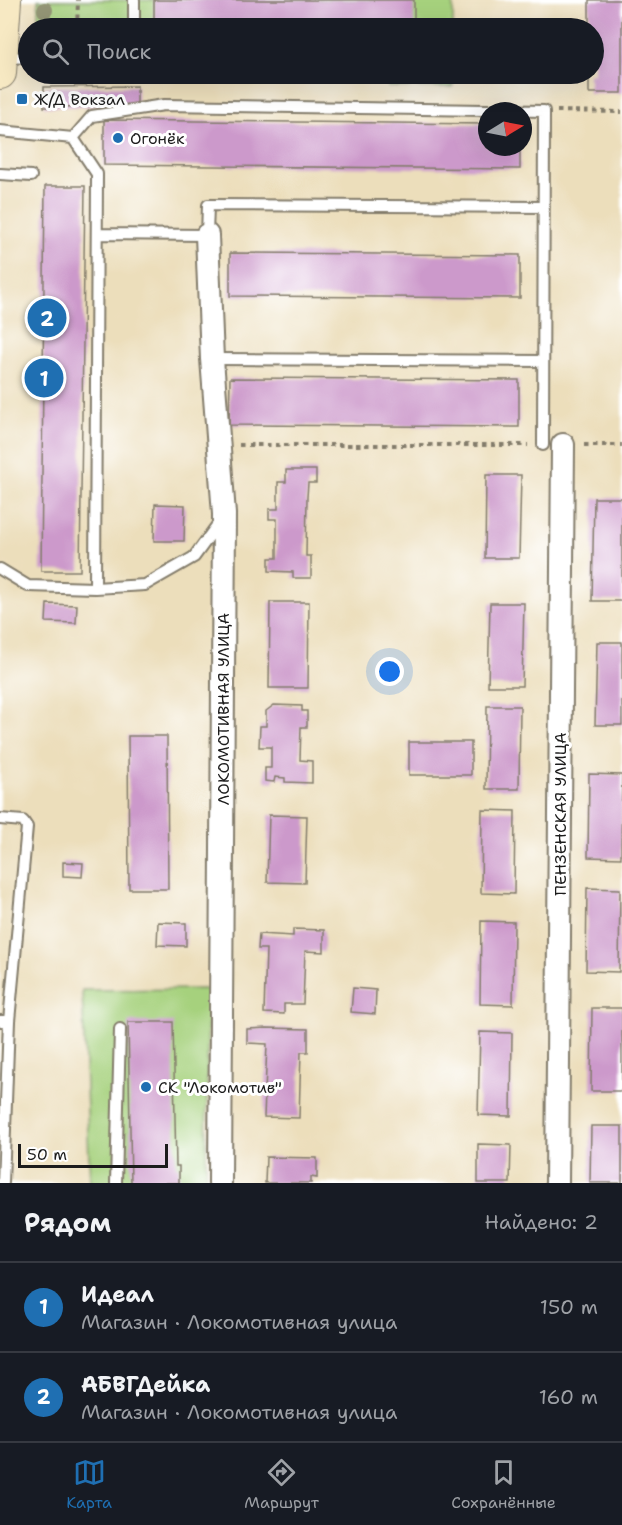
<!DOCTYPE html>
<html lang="ru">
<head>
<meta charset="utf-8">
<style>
	body { margin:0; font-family:"Shantell Sans",sans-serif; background:#20242c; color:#f1f3f6 }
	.compass { position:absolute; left:478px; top:102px; width:54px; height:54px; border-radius:50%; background:#171b24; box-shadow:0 6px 24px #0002; rotate:80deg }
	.scale { position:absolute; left:18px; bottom:15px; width:150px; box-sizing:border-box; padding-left:6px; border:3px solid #1c1c1c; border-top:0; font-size:16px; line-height:21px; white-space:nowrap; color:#1c1c1c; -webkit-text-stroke:4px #fff; paint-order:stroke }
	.you { position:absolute; left:390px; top:672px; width:21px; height:21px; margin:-15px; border:4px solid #fff; border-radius:50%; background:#1a73e8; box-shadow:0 0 0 9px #1a73e833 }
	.badge { display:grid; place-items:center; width:39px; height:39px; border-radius:50%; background:#1f6fb2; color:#fff; font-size:20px; font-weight:700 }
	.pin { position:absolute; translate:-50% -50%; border:3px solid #fff; box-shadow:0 2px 6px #0006 }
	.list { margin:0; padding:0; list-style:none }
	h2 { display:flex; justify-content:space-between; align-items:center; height:78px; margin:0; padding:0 24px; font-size:26px }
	h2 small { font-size:20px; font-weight:400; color:#9ea1a6 }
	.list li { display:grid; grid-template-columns:39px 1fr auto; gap:18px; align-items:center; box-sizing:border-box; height:90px; padding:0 24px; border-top:2px solid #363941 }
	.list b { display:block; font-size:22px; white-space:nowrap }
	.list p { margin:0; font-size:20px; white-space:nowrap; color:#9ea1a6 }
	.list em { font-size:20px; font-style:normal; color:#9ea1a6 }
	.icon { flex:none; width:33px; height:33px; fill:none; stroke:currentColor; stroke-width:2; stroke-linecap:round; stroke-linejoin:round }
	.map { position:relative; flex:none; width:622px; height:1183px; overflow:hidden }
	.search { position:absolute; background:#171b24; box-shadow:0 6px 24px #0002; left:18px; right:18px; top:18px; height:66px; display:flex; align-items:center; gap:15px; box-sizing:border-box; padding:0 21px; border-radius:33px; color:#9ea1a6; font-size:22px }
	.sheet { height:258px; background:#171b24 }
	nav { display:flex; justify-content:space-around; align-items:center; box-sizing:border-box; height:84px; border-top:2px solid #363941; background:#171b24; font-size:16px; color:#9ea1a6 }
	nav a { display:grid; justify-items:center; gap:3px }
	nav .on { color:#1f6fb2 }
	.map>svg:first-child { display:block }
</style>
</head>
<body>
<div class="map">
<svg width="622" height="1183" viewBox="0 0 622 1183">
	<rect width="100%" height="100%" fill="#fff"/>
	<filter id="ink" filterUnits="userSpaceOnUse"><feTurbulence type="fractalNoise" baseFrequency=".0167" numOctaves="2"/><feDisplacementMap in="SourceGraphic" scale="12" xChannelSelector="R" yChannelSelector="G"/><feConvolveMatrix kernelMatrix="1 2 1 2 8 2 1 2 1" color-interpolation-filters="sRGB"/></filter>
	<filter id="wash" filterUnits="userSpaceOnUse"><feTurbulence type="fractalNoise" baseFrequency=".008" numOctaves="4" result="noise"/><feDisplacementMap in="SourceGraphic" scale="24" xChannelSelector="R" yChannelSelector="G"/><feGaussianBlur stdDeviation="1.35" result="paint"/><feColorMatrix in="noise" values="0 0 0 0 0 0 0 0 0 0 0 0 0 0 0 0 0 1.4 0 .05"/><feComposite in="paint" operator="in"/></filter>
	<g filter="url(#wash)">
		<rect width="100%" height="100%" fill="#ecdebb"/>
		<path fill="#a6d17d" stroke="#61764c" stroke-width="1.5" d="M38,0H453V28H38Z
			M388,74H453V87H388Z
			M208,989L206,1183H90L82,990Z"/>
		<g id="blocks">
			<path fill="#cc99cb" d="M154,0H414V28H154Z
				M589,0H622V93H589V74H594V28H589Z
				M137,86V106L44,107V87Z
				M104,120L487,124V147H520V169L104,165Z
				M45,186H85L80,571H41Z
				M230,253L520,255V298L230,296Z
				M230,378L519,380V427L229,425Z
				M286,470H316V483H308L307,497L306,556H311V578H293V572L269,571V558H277V519H269V509H278V482H286Z
				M486,475H521L519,558H485Z
				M594,498H622V601H592Z
				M155,504L185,505L184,541H154Z
				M270,602H309L308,688H269Z
				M490,603H524L522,686H488Z
				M47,604L77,605L76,623L46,622Z
				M597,642H622V725H595Z
				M274,705L302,706V711H307V727H301L300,760L312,761V783L285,782V778L275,777L274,782L265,781V768H271V747H259L260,726H266V711Z
				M487,706H520L519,789H486Z
				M128,736H167L168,889H129Z
				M409,742H471V775H409Z
				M589,774L622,775L621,858L588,857Z
				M482,810L515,811L514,894L481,893Z
				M269,815L307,816L305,883L267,882Z
				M63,862L83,863L82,877L63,876Z
				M587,888L620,889L619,972L586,971Z
				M481,921L514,922L513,1005L480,1004Z
				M158,922L186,923V946L157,945Z
				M293,929L324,930V952L305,951L303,1004H284V1014L264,1013L266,949H258L259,934L293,936Z
				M353,988L376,990L375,1014L351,1012Z
				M592,1008H622V1091H591Z
				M128,1022H173L176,1166H179V1183H131Z
				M267,1028L308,1029V1052H301L299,1118L264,1117L267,1044L247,1043V1029Z
				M480,1032L512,1033L511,1116L478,1115Z
				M591,1126H622V1183H590Z
				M478,1144L511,1145L510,1183H478Z
				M266,1157L317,1158V1178L311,1177V1183H265Z"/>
		</g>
	</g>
	<g filter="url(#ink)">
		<use href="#blocks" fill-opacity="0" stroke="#847d6c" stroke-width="1.5"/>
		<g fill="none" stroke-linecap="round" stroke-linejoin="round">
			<g stroke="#847d6c" stroke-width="14">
				<path id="lane" d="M134,28V0
					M5,57L28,58
					M0,131L73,138L97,174L95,588
					M73,138L92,116L164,105L544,111L543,445
					M0,174L31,176
					M97,234L207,235L208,205L544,207
					M212,359L543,361
					M0,569L28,586L95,588L145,585L194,557L221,520
					M0,819L23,821L27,827L9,1021H0
					M3,1183L9,1021
					M116,1183L120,1029"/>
			</g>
			<g stroke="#847d6c" stroke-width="26">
				<path id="street" d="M207,235L212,359L224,514L220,1183
					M557,1183L563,445"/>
			</g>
			<g stroke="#847d6c" stroke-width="34">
				<path id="secondary" d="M0,73L5,0"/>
			</g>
			<path stroke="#847d6c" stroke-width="4" stroke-dasharray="4.5 4.5" stroke-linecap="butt" d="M77,28L78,0
				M557,111L622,112
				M239,445H528
				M584,445H622"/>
			<use href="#lane" stroke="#fff" stroke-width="10"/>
			<use href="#street" stroke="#fff" stroke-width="22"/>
			<use href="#secondary" stroke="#f7e9c3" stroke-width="32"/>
		</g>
		<circle fill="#949676" cx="45" cy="10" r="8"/>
	</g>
	<g fill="#1f6fb2" stroke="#fff" stroke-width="2">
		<rect x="16" y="93" width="12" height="12" rx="3"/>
		<circle cx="118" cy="138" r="6"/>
		<circle cx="146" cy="1087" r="6"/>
	</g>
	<g text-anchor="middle" stroke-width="6" stroke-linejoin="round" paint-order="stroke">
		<g font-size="16" fill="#1c1c1c" stroke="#fff" text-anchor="start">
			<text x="34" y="105">Ж/Д Вокзал</text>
			<text x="130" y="144">Огонёк</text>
			<text x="158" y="1093">СК "Локомотив"</text>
		</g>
		<g font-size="16" fill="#1c1c1c" stroke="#fff">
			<text transform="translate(223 709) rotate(-90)" y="6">ЛОКОМОТИВНАЯ УЛИЦА</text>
			<text transform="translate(560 814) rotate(-90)" y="6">ПЕНЗЕНСКАЯ УЛИЦА</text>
		</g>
	</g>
</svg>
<svg class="compass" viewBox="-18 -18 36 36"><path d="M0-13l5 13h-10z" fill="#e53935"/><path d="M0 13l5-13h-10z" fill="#9ea1a6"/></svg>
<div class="scale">50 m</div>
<div class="you"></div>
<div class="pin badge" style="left:44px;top:378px">1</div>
<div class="pin badge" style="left:47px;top:318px">2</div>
<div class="search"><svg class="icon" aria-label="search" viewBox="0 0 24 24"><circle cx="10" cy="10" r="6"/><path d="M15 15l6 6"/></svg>Поиск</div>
</div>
<section class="sheet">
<h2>Рядом<small>Найдено: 2</small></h2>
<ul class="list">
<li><span class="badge">1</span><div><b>Идеал</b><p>Магазин · Локомотивная улица</p></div><em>150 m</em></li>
<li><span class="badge">2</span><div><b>АБВГДейка</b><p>Магазин · Локомотивная улица</p></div><em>160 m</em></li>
</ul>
</section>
<nav>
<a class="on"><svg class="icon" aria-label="map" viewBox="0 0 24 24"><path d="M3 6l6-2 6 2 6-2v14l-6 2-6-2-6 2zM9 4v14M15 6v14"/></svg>Карта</a>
<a><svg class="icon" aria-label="directions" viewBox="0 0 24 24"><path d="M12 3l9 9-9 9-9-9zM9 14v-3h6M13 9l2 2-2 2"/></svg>Маршрут</a>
<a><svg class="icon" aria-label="saved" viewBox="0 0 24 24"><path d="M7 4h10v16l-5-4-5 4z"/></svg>Сохранённые</a>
</nav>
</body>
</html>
